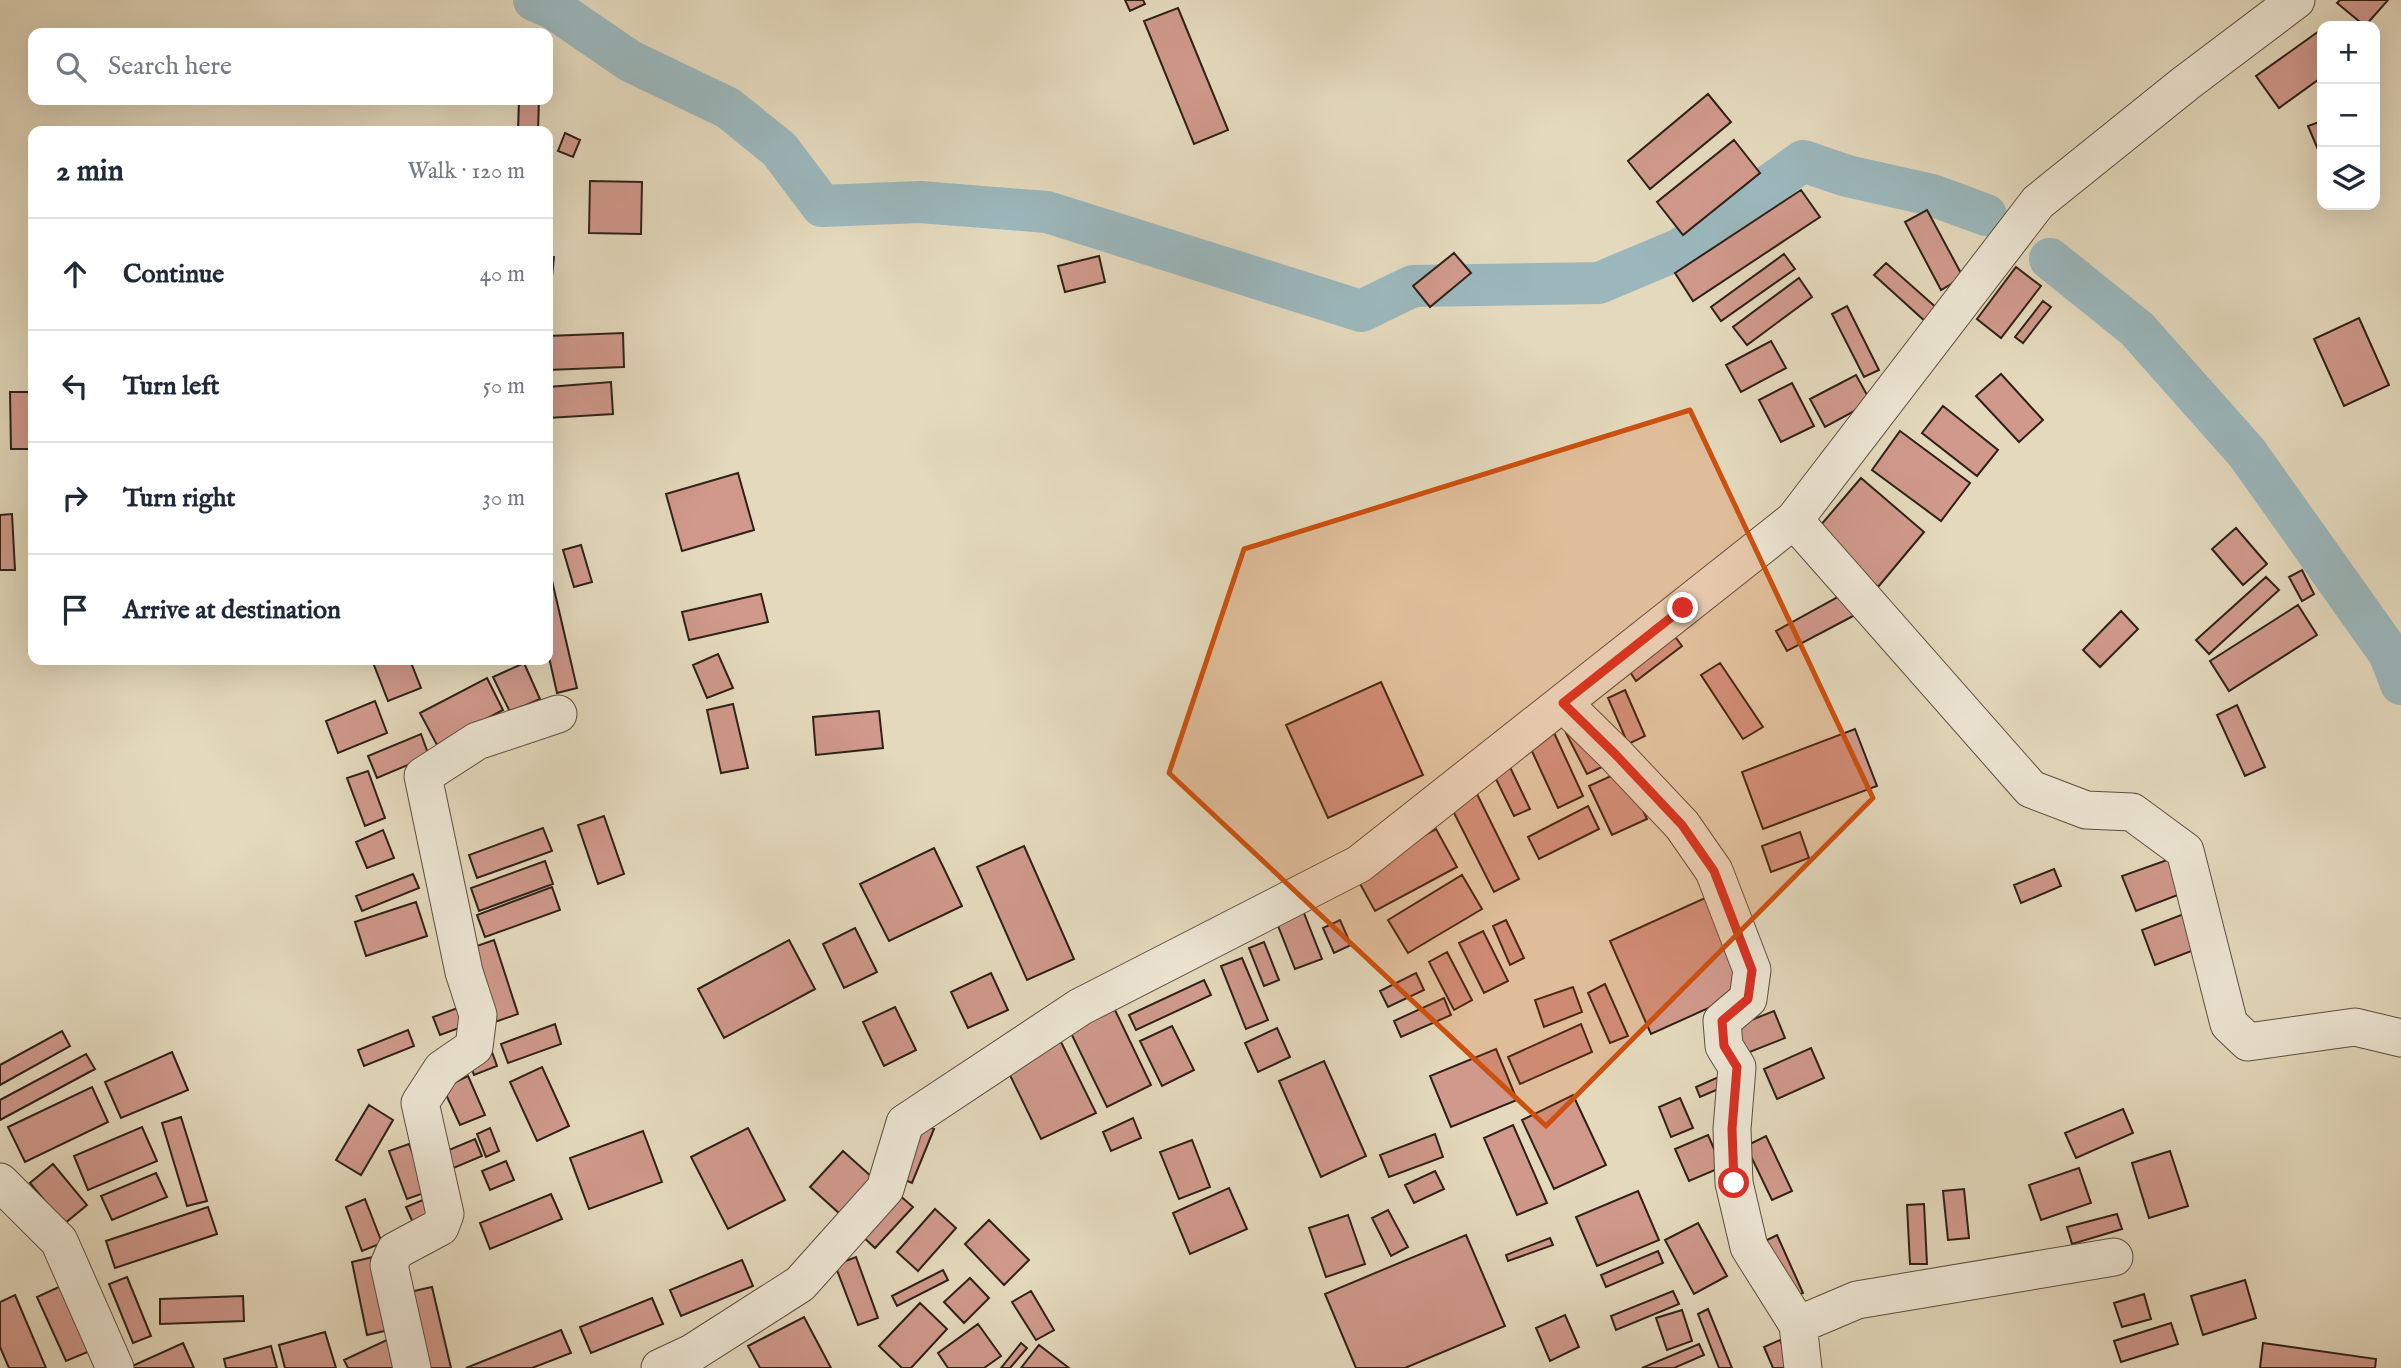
<!DOCTYPE html>
<html lang="en">
<head>
<meta charset="utf-8">
<style>
	body { margin:0; font-family:"IM FELL English",serif; background:#f6f6f7; color:#1f2937 }
	.controls { position:absolute; right:21px; top:21px; display:grid; overflow:hidden; border-radius:14px; box-shadow:0 7px 28px #0002 }
	.controls button { width:63px; height:63px; display:grid; place-items:center; padding:0; border:0; border-bottom:2px solid #e0e1e3; background:#fff; color:#1f2937; font:35px sans-serif }
	.stop { position:absolute; width:21px; height:21px; margin:-16px; border:5px solid #d93025; border-radius:50%; background:#fff }
	.stop.end { background:#d93025; border-color:#fff; box-shadow:0 2px 7px #0008 }
	.list { margin:0; padding:0; list-style:none }
	h2 { display:flex; justify-content:space-between; align-items:center; height:91px; margin:0; padding:0 28px; font-size:30px }
	h2 small { font-size:23px; font-weight:400; color:#747a83 }
	.list li { display:grid; grid-template-columns:46px 1fr auto; gap:21px; align-items:center; box-sizing:border-box; height:112px; padding:0 28px; border-top:2px solid #e0e1e3 }
	.list b { display:block; font-size:26px; white-space:nowrap }
	.list em { font-size:23px; font-style:normal; color:#747a83 }
	.icon { flex:none; width:38px; height:38px; fill:none; stroke:currentColor; stroke-width:2; stroke-linecap:round; stroke-linejoin:round }
	.map { position:relative; flex:none; width:2401px; height:1368px; overflow:hidden }
	.search { position:absolute; background:#fff; box-shadow:0 7px 28px #0002; left:28px; top:28px; width:525px; height:77px; display:flex; align-items:center; gap:18px; box-sizing:border-box; padding:0 24px; border-radius:14px; color:#747a83; font-size:26px }
	.panel { position:absolute; background:#fff; box-shadow:0 7px 28px #0002; left:28px; top:126px; width:525px; height:539px; border-radius:14px }
	.map>svg:first-child { display:block }
</style>
</head>
<body>
<div class="map">
<svg width="2401" height="1368" viewBox="0 0 2401 1368">
	<rect width="100%" height="100%" fill="#e4d9bd"/>
	<filter id="stains"><feTurbulence type="fractalNoise" baseFrequency=".00286" numOctaves="4"/><feColorMatrix values="0 0 0 0 .2 0 0 0 0 .09 0 0 0 0 .02 0 0 0 .5 -.17"/></filter>
	<radialGradient id="worn" r=".72"><stop offset=".6" stop-color="#630" stop-opacity="0"/><stop offset="1" stop-color="#630" stop-opacity=".3"/></radialGradient>
	<g fill="none" stroke-linecap="round" stroke-linejoin="round">
		<path stroke="#9bb7bc" stroke-width="42" d="M534,0L554,9L630,61L728,108L779,149L822,206L920,202L1047,212L1361,311L1413,286L1599,283L1680,249L1803,161L1847,176L1932,195L1986,215
			M2050,259L2137,329L2247,453L2389,653L2401,684"/>
	</g>
	<path fill="#d0998c" stroke="#2f2117" stroke-width="2" d="M1125,0H1143L1145,4L1130,11Z
		M2340,0H2388L2365,26L2337,3Z
		M1178,8L1228,130L1194,144L1144,21Z
		M2322,29V77L2279,108L2256,76Z
		M1708,94L1731,122L1650,189L1628,161Z
		M519,100H539L538,131H518Z
		M2322,121V151L2319,152L2308,126Z
		M565,133L580,140L573,157L558,151Z
		M1734,140L1760,173L1683,235L1657,202Z
		M590,181L642,182L641,234L589,233Z
		M1801,190L1820,217L1693,301L1675,273Z
		M1927,210L1963,277L1941,290L1905,222Z
		M1454,253L1471,273L1430,307L1413,286Z
		M1784,254L1795,269L1721,321L1711,307Z
		M548,256L554,257L548,315Z
		M1099,256L1105,282L1065,292L1058,266Z
		M1886,263L1939,310L1927,323L1874,275Z
		M2016,267L2041,286L2001,338L1977,319Z
		M1799,278L1812,297L1747,345L1733,327Z
		M2043,301L2051,307L2023,343L2015,337Z
		M1847,306L1879,370L1864,377L1832,314Z
		M2359,318L2389,385L2344,406L2314,339Z
		M623,333L624,367L548,370V336Z
		M1771,341L1786,368L1741,392L1726,365Z
		M2001,374L2043,420L2019,442L1976,396Z
		M1856,375L1871,402L1825,427L1810,399Z
		M611,382L613,414L548,418V387Z
		M1792,383L1814,426L1781,442L1759,400Z
		M10,392H33V449H11Z
		M1943,406L1998,450L1977,476L1922,433Z
		M1900,431L1970,483L1941,521L1872,470Z
		M738,473L754,530L682,551L666,494Z
		M1861,478L1924,532L1878,587L1814,533Z
		M12,514L15,570H0V515Z
		M2236,528L2267,564L2243,585L2212,549Z
		M581,545L592,582L574,587L563,550Z
		M2302,570L2314,594L2302,601L2289,577Z
		M550,572L577,688L557,693L548,653V573Z
		M2266,577L2279,590L2209,654L2196,640Z
		M761,594L768,622L689,640L682,612Z
		M1843,594L1855,615L1787,651L1776,631Z
		M2298,605L2317,635L2229,691L2210,661Z
		M2121,611L2138,629L2100,667L2083,650Z
		M1673,634L1682,646L1636,681L1628,669Z
		M718,654L733,688L707,698L693,665Z
		M372,660H410L421,688L388,701Z
		M524,663L540,699L510,712L493,677Z
		M1720,663L1763,727L1743,739L1701,675Z
		M487,678L503,710L437,745L420,713Z
		M1381,682L1423,775L1328,818L1286,725Z
		M1625,690L1645,736L1628,744L1608,698Z
		M375,701L387,733L338,753L326,721Z
		M733,704L748,768L721,773L707,710Z
		M2237,705L2265,767L2245,776L2217,715Z
		M879,711L883,748L816,755L813,717Z
		M1550,724L1583,796L1558,808L1525,736Z
		M1581,726L1602,767L1587,774L1566,733Z
		M1855,729L1877,786L1763,829L1742,772Z
		M421,734L429,756L377,778L368,756Z
		M1508,763L1530,809L1514,816L1492,771Z
		M1624,770L1647,819L1612,835L1589,786Z
		M368,771L385,818L365,826L347,778Z
		M1475,790L1519,879L1494,892L1449,803Z
		M1588,806L1599,829L1539,859L1528,837Z
		M604,816L624,874L598,884L578,825Z
		M543,828L552,851L477,878L469,855Z
		M1436,829L1457,867L1375,911L1354,873Z
		M383,830L394,858L367,868L356,842Z
		M1800,832L1809,858L1771,872L1762,846Z
		M1024,846L1074,959L1027,980L977,867Z
		M934,848L962,906L889,941L860,884Z
		M2170,859L2183,893L2136,911L2122,876Z
		M545,861L553,884L479,911L471,888Z
		M2054,869L2061,886L2021,903L2014,885Z
		M413,874L419,888L362,911L356,896Z
		M1462,875L1482,909L1408,953L1388,920Z
		M552,887L560,910L485,937L477,915Z
		M1705,898L1746,991L1651,1034L1610,941Z
		M416,902L427,936L366,956L355,922Z
		M1300,903L1322,959L1295,969L1273,913Z
		M2189,912L2202,947L2155,965L2142,930Z
		M1340,920L1351,945L1334,953L1323,928Z
		M1506,920L1524,958L1510,965L1493,926Z
		M855,928L877,972L844,988L823,944Z
		M1483,931L1508,981L1484,993L1459,943Z
		M494,940L518,1014L492,1023L468,949Z
		M789,940L815,989L724,1038L698,989Z
		M1264,942L1279,980L1264,986L1249,948Z
		M1447,952L1472,1000L1454,1010L1429,962Z
		M1242,958L1268,1020L1246,1029L1221,966Z
		M991,973L1008,1010L968,1028L951,992Z
		M1416,973L1424,990L1388,1007L1380,991Z
		M1204,980L1211,995L1136,1030L1129,1015Z
		M1605,984L1628,1036L1610,1043L1588,993Z
		M1573,987L1582,1012L1544,1027L1535,1000Z
		M1444,998L1451,1015L1401,1037L1394,1021Z
		M463,1006L470,1024L440,1035L433,1017Z
		M895,1007L916,1050L884,1066L863,1022Z
		M1114,1008L1151,1085L1107,1107L1069,1029Z
		M1774,1011L1785,1038L1737,1057L1726,1030Z
		M555,1024L561,1044L508,1063L501,1044Z
		M1581,1024L1592,1052L1520,1084L1508,1057Z
		M1172,1026L1194,1070L1162,1086L1140,1041Z
		M1277,1028L1290,1057L1258,1072L1245,1043Z
		M408,1030L414,1046L364,1066L358,1050Z
		M62,1031L70,1046L0,1085V1065Z
		M1060,1040L1096,1113L1041,1139L1006,1067Z
		M1811,1048L1824,1078L1777,1099L1764,1069Z
		M1496,1049L1517,1100L1451,1127L1430,1076Z
		M172,1052L188,1090L121,1118L105,1082Z
		M492,1052L497,1066L474,1075L469,1061Z
		M86,1054L95,1069L0,1120V1100Z
		M1324,1061L1366,1156L1321,1177L1279,1081Z
		M542,1067L569,1126L537,1141L510,1082Z
		M1730,1072L1735,1082L1700,1097L1696,1087Z
		M468,1076L485,1115L460,1125L443,1088Z
		M92,1087L108,1122L25,1162L8,1127Z
		M1573,1095L1606,1165L1554,1189L1522,1120Z
		M1680,1098L1693,1128L1671,1137L1659,1107Z
		M369,1105L393,1120L361,1175L336,1160Z
		M2123,1109L2133,1133L2076,1158L2065,1133Z
		M181,1117L207,1201L187,1206L162,1123Z
		M1133,1118L1141,1138L1111,1151L1103,1132Z
		M921,1124L934,1129L912,1183L900,1178Z
		M1513,1125L1547,1203L1517,1215L1484,1138Z
		M142,1127L157,1161L88,1190L74,1156Z
		M490,1128L499,1151L486,1157L477,1134Z
		M748,1128L785,1200L728,1229L691,1157Z
		M643,1131L662,1182L589,1209L570,1158Z
		M1435,1134L1443,1157L1389,1177L1380,1155Z
		M1708,1135L1722,1167L1689,1181L1675,1149Z
		M1766,1136L1792,1191L1772,1200L1746,1146Z
		M475,1139L482,1156L444,1172L437,1155Z
		M1192,1140L1210,1187L1179,1199L1160,1152Z
		M409,1144L427,1192L407,1199L389,1151Z
		M843,1151L873,1178L840,1214L810,1187Z
		M2170,1151L2188,1206L2149,1218L2132,1163Z
		M506,1161L514,1180L490,1190L482,1171Z
		M53,1164L87,1205L64,1224L30,1183Z
		M2079,1168L2091,1203L2041,1220L2029,1185Z
		M1435,1171L1444,1189L1414,1203L1405,1185Z
		M156,1173L167,1197L112,1220L101,1196Z
		M1229,1188L1247,1229L1190,1254L1173,1213Z
		M1964,1189L1969,1238L1948,1240L1943,1191Z
		M1638,1191L1659,1240L1597,1266L1576,1217Z
		M897,1193L913,1207L875,1248L860,1234Z
		M551,1194L562,1219L490,1249L480,1223Z
		M430,1197L441,1221L417,1232L406,1207Z
		M365,1199L382,1243L362,1251L346,1207Z
		M1924,1204L1927,1264H1910L1907,1205Z
		M208,1207L217,1234L115,1268L106,1241Z
		M935,1209L956,1228L918,1271L897,1252Z
		M1388,1210L1408,1247L1391,1256L1372,1218Z
		M2117,1214L2122,1229L2072,1244L2067,1227Z
		M1348,1215L1365,1264L1326,1277L1309,1228Z
		M989,1220L1029,1260L1004,1285L965,1244Z
		M1698,1223L1727,1276L1694,1294L1665,1240Z
		M1466,1235L1505,1326L1405,1368H1356L1325,1294Z
		M1777,1235L1803,1293L1787,1300L1761,1243Z
		M1550,1238L1553,1245L1508,1261L1506,1255Z
		M1658,1251L1663,1263L1606,1287L1601,1275Z
		M377,1256L393,1329L367,1335L352,1262Z
		M856,1257L878,1318L858,1325L835,1265Z
		M742,1260L753,1286L681,1316L670,1290Z
		M943,1270L948,1280L897,1306L892,1296Z
		M127,1277L151,1336L133,1343L109,1284Z
		M970,1278L989,1298L964,1323L944,1302Z
		M2245,1280L2256,1318L2203,1335L2191,1296Z
		M61,1286L90,1351L66,1361L37,1297Z
		M432,1287L451,1368H423L405,1293Z
		M1031,1291L1054,1330L1036,1340L1012,1302Z
		M1673,1291L1679,1304L1616,1330L1611,1316Z
		M2144,1294L2151,1319L2122,1327L2114,1303Z
		M15,1295L46,1368H9L0,1347V1302Z
		M243,1296L244,1321L160,1324V1299Z
		M652,1298L663,1324L591,1353L580,1327Z
		M920,1303L947,1329L911,1368H902L879,1346Z
		M1708,1309L1732,1368H1719L1698,1314Z
		M1682,1310L1692,1341L1667,1350L1656,1318Z
		M1565,1315L1579,1347L1550,1361L1536,1328Z
		M804,1317L831,1368H760L748,1346Z
		M2171,1323L2178,1344L2121,1362L2114,1341Z
		M978,1324L1001,1356L984,1368H948L938,1353Z
		M561,1330L571,1353L532,1368H466Z
		M325,1332L336,1368H285L279,1345Z
		M391,1338L406,1368H348L344,1360Z
		M1780,1340L1792,1368H1773L1764,1347Z
		M183,1343L194,1368H128Z
		M1021,1343L1027,1348L1010,1368H1001Z
		M2263,1343L2376,1359L2375,1368H2260Z
		M1699,1344L1704,1355L1674,1368H1642Z
		M1039,1345L1069,1368H1021Z
		M271,1346L277,1368H226L224,1359Z"/>
	<g fill="none" stroke-linecap="round" stroke-linejoin="round">
		<g stroke="#5c4f40" stroke-width="39">
			<path id="minor" d="M1794,520L2031,789L2086,810L2132,812L2185,851L2229,1024L2248,1042L2355,1027L2401,1038
				M1563,703L1616,755L1682,825L1714,871L1752,970L1748,999L1722,1021L1724,1046L1737,1067L1732,1129L1734,1183L1749,1247L1798,1325
				M0,1182L59,1241L115,1368
				M412,1368L389,1265L395,1251L440,1227L445,1214L420,1103L442,1069L474,1047L478,1015L464,972L423,776L477,741L558,714
				M660,1368L692,1353L800,1284L885,1189L905,1123L1080,1007L1359,864L1794,520L2038,202L2186,83L2296,0
				M1803,1368L1798,1325L1857,1300L2114,1257"/>
		</g>
		<use href="#minor" stroke="#ede6d4" stroke-width="37"/>
	</g>
	<g fill="none" stroke-linecap="round" stroke-linejoin="round">
		<path stroke="#d93025" stroke-width="9" d="M1683,608L1563,703L1616,755L1682,825L1714,871L1752,970L1748,999L1722,1021L1724,1046L1737,1067L1732,1129L1734,1183"/>
	</g>
	<path fill="#cc510e" fill-opacity="0.2" stroke="#cc510e" stroke-width="5" stroke-linejoin="round" d="M1690,410L1873,798L1546,1126L1169,773L1244,549Z"/>
	<rect width="100%" height="100%" filter="url(#stains)"/>
	<rect width="100%" height="100%" fill="url(#worn)"/>
</svg>
<div class="controls">
<button>+</button>
<button>−</button>
<button><svg class="icon" aria-label="layers" viewBox="0 0 24 24"><path d="M12 4l9 5-9 5-9-5zM3 14l9 5 9-5"/></svg></button>
</div>
<div class="stop" style="left:1734px;top:1183px"></div>
<div class="stop end" style="left:1683px;top:608px"></div>
<div class="search"><svg class="icon" aria-label="search" viewBox="0 0 24 24"><circle cx="10" cy="10" r="6"/><path d="M15 15l6 6"/></svg>Search here</div>
<section class="panel">
<h2>2 min<small>Walk · 120 m</small></h2>
<ul class="list">
<li><svg class="icon" aria-label="ahead" viewBox="0 0 24 24"><path d="M12 20V5M6 11l6-6 6 6"/></svg><div><b>Continue</b></div><em>40 m</em></li>
<li><svg class="icon" aria-label="left" viewBox="0 0 24 24"><path d="M17 20v-9H6M10 6l-5 5 5 5"/></svg><div><b>Turn left</b></div><em>50 m</em></li>
<li><svg class="icon" aria-label="right" viewBox="0 0 24 24"><path d="M7 20v-9h11M14 6l5 5-5 5"/></svg><div><b>Turn right</b></div><em>30 m</em></li>
<li><svg class="icon" aria-label="arrive" viewBox="0 0 24 24"><path d="M6 21V4h12l-3 4 3 4H6"/></svg><div><b>Arrive at destination</b></div></li>
</ul>
</section>
</div>
</body>
</html>
